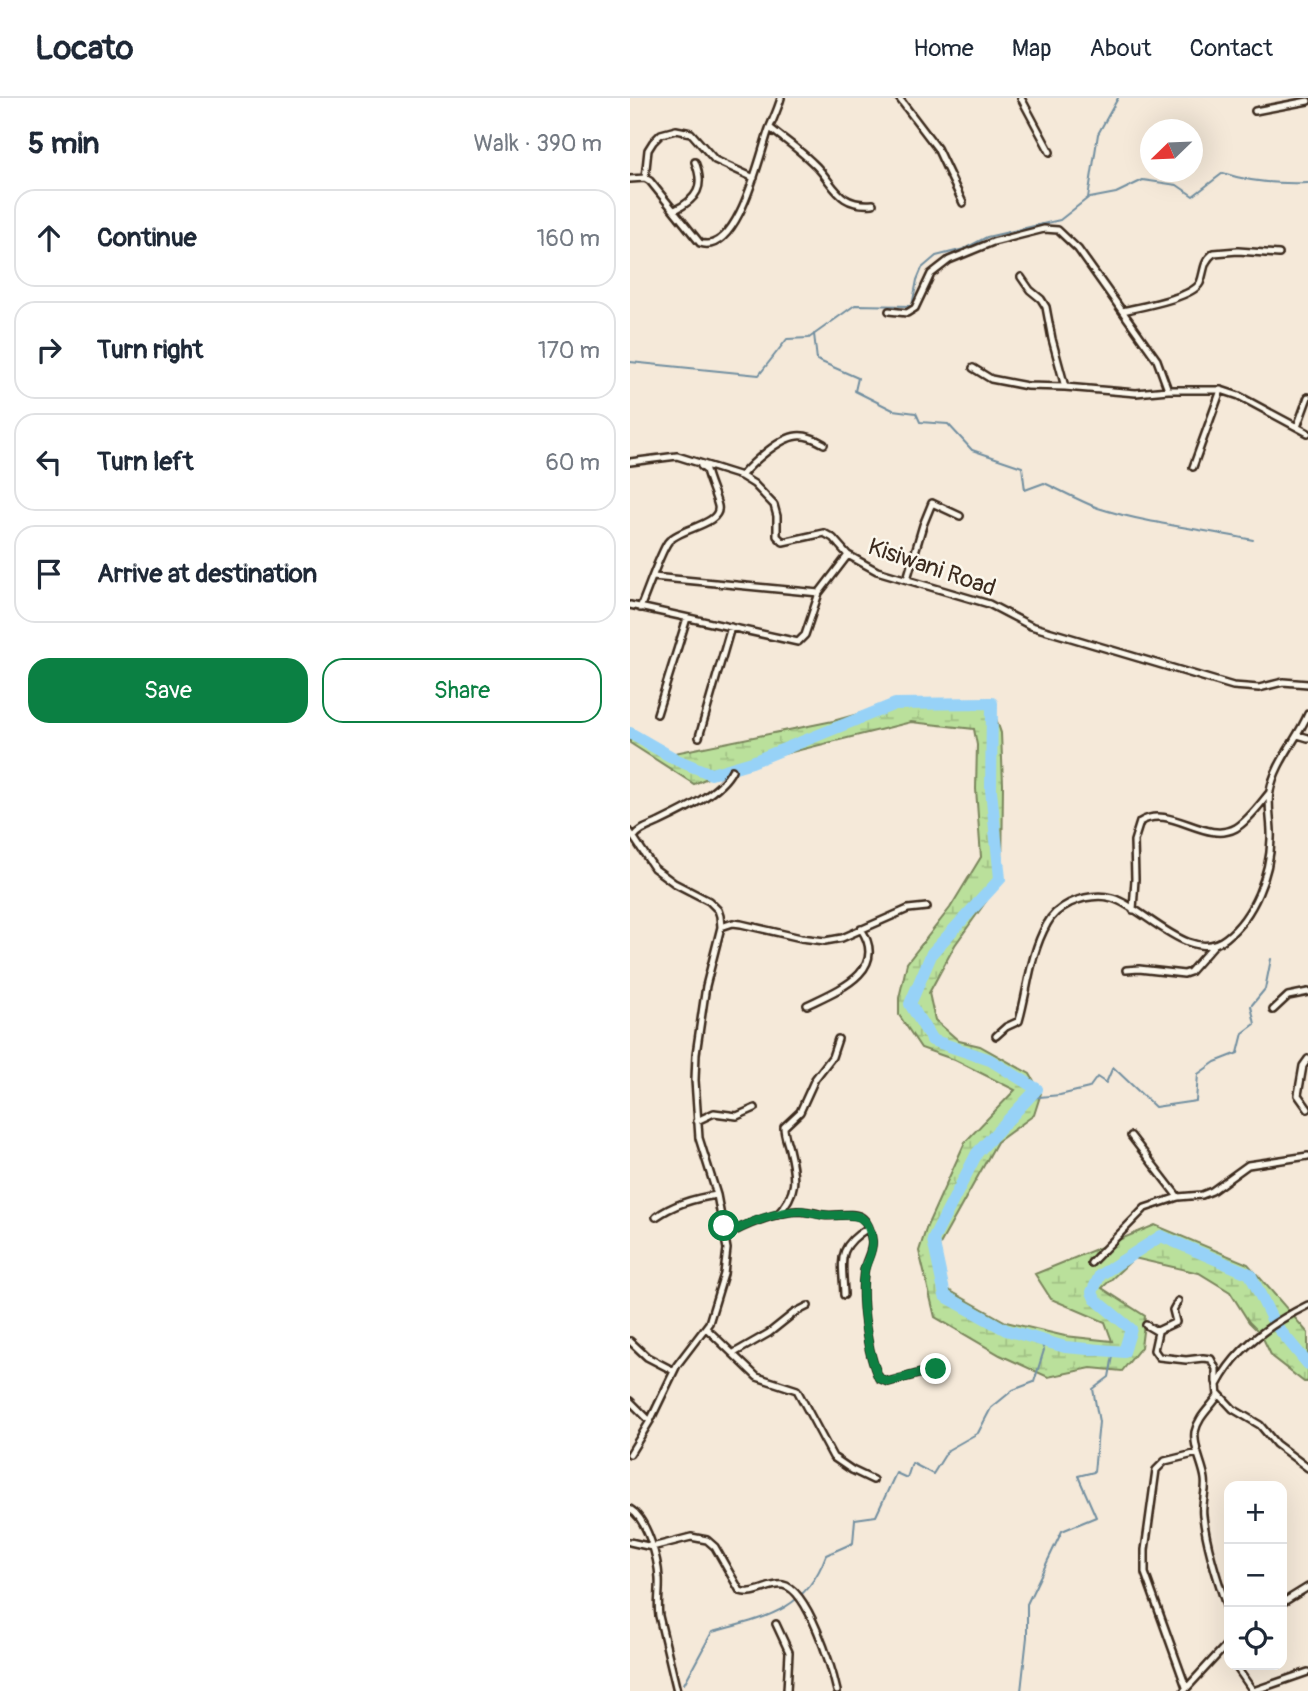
<!DOCTYPE html>
<html lang="en">
<head>
<meta charset="utf-8">
<style>
	body { margin:0; font-family:Pangolin,sans-serif; background:#f2f2f3; color:#1f2937 }
	.controls { position:absolute; right:21px; bottom:21px; display:grid; overflow:hidden; border-radius:14px; box-shadow:0 7px 28px #0002 }
	.controls button { width:63px; height:63px; display:grid; place-items:center; padding:0; border:0; border-bottom:2px solid #e0e1e3; background:#fff; color:#1f2937; font:35px sans-serif }
	.compass { position:absolute; left:510px; top:21px; width:63px; height:63px; border-radius:50%; background:#fff; box-shadow:0 7px 28px #0002; rotate:247deg }
	.stop { position:absolute; width:21px; height:21px; margin:-16px; border:5px solid #0b8043; border-radius:50%; background:#fff }
	.stop.end { background:#0b8043; border-color:#fff; box-shadow:0 2px 7px #0008 }
	.list { margin:0; padding:0; list-style:none }
	h2 { display:flex; justify-content:space-between; align-items:center; height:91px; margin:0; padding:0 28px; font-size:30px }
	h2 small { font-size:23px; font-weight:400; color:#747a83 }
	.list li { display:grid; grid-template-columns:46px 1fr auto; gap:21px; align-items:center; box-sizing:border-box; height:98px; margin:0 14px 14px; padding:0 14px; border:2px solid #e0e1e3; border-radius:21px }
	.list b { display:block; font-size:26px; white-space:nowrap }
	.list em { font-size:23px; font-style:normal; color:#747a83 }
	.actions { display:flex; gap:14px; padding:21px 28px }
	.actions a { flex:1; padding:16px 0; border:2px solid #0b8043; border-radius:21px; text-align:center; font-size:24px; color:#0b8043 }
	.actions .main { background:#0b8043; color:#fff }
	.icon { flex:none; width:38px; height:38px; fill:none; stroke:currentColor; stroke-width:2; stroke-linecap:round; stroke-linejoin:round }
	.map { position:relative; flex:none; width:678px; height:1593px; overflow:hidden }
	header { display:flex; align-items:center; gap:42px; box-sizing:border-box; height:98px; padding:0 35px; background:#fff; border-bottom:2px solid #e0e1e3 }
	header strong { font-size:33px }
	nav { display:flex; gap:38px; margin-inline-start:auto; font-size:24px }
	main { display:flex }
	aside { flex:1; background:#fff }
	.map>svg:first-child { display:block }
</style>
</head>
<body>
<header>
<strong>Locato</strong>
<nav><a>Home</a><a>Map</a><a>About</a><a>Contact</a></nav>
</header>
<main>
<aside>
<h2>5 min<small>Walk · 390 m</small></h2>
<ul class="list">
<li><svg class="icon" aria-label="ahead" viewBox="0 0 24 24"><path d="M12 20V5M6 11l6-6 6 6"/></svg><div><b>Continue</b></div><em>160 m</em></li>
<li><svg class="icon" aria-label="right" viewBox="0 0 24 24"><path d="M7 20v-9h11M14 6l5 5-5 5"/></svg><div><b>Turn right</b></div><em>170 m</em></li>
<li><svg class="icon" aria-label="left" viewBox="0 0 24 24"><path d="M17 20v-9H6M10 6l-5 5 5 5"/></svg><div><b>Turn left</b></div><em>60 m</em></li>
<li><svg class="icon" aria-label="arrive" viewBox="0 0 24 24"><path d="M6 21V4h12l-3 4 3 4H6"/></svg><div><b>Arrive at destination</b></div></li>
</ul>
<div class="actions"><a class="main">Save</a><a>Share</a></div>
</aside>
<div class="map">
<svg width="678" height="1593" viewBox="0 0 678 1593">
	<defs>
		<pattern id="wetland-marsh" width="20" height="14" patternUnits="userSpaceOnUse" patternTransform="scale(1.75)"><rect width="20" height="14" fill="#bae09b"/><path d="M1 5h8M5 5V1M11 12h8M15 12V8" fill="none" stroke="#a1c085"/></pattern>
	</defs>
	<rect width="100%" height="100%" fill="#f5e9d9"/>
	<filter id="ink" filterUnits="userSpaceOnUse"><feTurbulence type="fractalNoise" baseFrequency=".0143" numOctaves="2"/><feDisplacementMap in="SourceGraphic" scale="14" xChannelSelector="R" yChannelSelector="G"/><feConvolveMatrix kernelMatrix="1 2 1 2 8 2 1 2 1" color-interpolation-filters="sRGB"/></filter>
	<g filter="url(#ink)">
		<path fill="url(#wetland-marsh)" stroke="#7a855c" stroke-width="2" d="M303,603H360L371,635L373,686L372,781L325,847L299,895L305,922L329,943L350,948L400,976L411,995L404,1017L367,1044L309,1148L317,1191L376,1224L435,1238L482,1243L475,1224L421,1201L405,1176L525,1127L618,1166L678,1235V1284H674L642,1259L631,1236L619,1224L600,1194L569,1175L504,1160L472,1190L515,1218L511,1249L492,1273L461,1270L418,1279L370,1257L305,1219L289,1153L297,1128L335,1044L385,992L325,962L291,950L269,917V900L277,865L320,810L351,759L346,691L347,647L344,631L281,624L102,669L64,686L0,645V636L35,657L203,623L267,605Z"/>
		<g fill="none" stroke-linecap="round" stroke-linejoin="round">
			<path stroke="#728fa0" stroke-width="2" d="M460,100L486,95L513,82L547,87L563,98L593,75C619,84 651,86 678,85
				M184,236L187,262L228,280L225,293L263,312L286,315L290,324L318,326L342,352L392,369L395,392L414,385C432,393 450,403 468,410C518,426 572,431 623,442
				M0,264L129,277L157,241L179,240L225,207L282,208L287,182L292,170L306,158L334,151L357,139L430,122L458,100L468,36L488,0
				M399,1000L430,997L459,990L467,979L476,985L483,969L525,1009L566,1003L568,976L585,964L608,955L613,935L625,926L621,908L635,891L641,861
				M54,1586L82,1534C134,1520 176,1513 196,1457L223,1445L225,1421L246,1418L266,1375L277,1380L282,1365L303,1376L318,1352L348,1335L361,1310L383,1292L404,1284L414,1252L410,1242
				M391,1593L397,1539V1506L432,1433L466,1419L448,1378L464,1374L469,1324L463,1291L479,1279L484,1253"/>
			<path stroke="#97d2f7" stroke-width="12" d="M0,635L47,662L81,676L122,664L265,606L362,605L361,692L370,781L302,855L280,906L302,942L360,962L407,991L347,1055L303,1142L315,1198L376,1232L435,1249L494,1254L501,1231L465,1201L462,1194L470,1177L531,1138L620,1176L644,1225L678,1266"/>
			<g stroke="#3b2a1e" stroke-width="10">
				<path id="minor" d="M269,0L307,50L333,105
					M391,0L420,54
					M625,13L678,3
					M140,30C154,41 170,52 183,65C205,85 206,109 243,106
					M15,80L18,52L23,44L31,36L46,32L61,35L85,62L124,80
					M0,81L15,80L20,83L70,145C108,158 130,56 139,31C143,21 148,11 151,0
					M45,112C67,101 75,89 65,64
					M391,179L400,192L411,201L416,209L422,241L435,289
					M259,213L277,215L285,210L301,176L319,162L363,144L414,131L428,132L448,151L527,262L538,292
					M492,213C509,209 562,200 570,185C575,173 572,164 584,155L608,153L649,156
					M343,270L361,281L397,288L435,289L506,295L538,292H591L609,298L678,335
					M667,329L678,299
					M0,364L47,358L111,378L124,386L144,407L147,418V438L153,444L194,435L203,440L218,457L247,473L359,506L401,528L603,588L629,590L653,584L678,586
					M563,369L591,292
					M111,378C122,365 149,340 167,338C177,337 185,341 194,346
					M23,479L189,495
					M277,481L293,427L302,405L330,418
					M0,507L168,544L175,537L189,495L218,457
					M10,510C17,494 30,455 38,444C49,430 92,427 88,408C85,396 79,384 76,372L71,368
					M27,616L57,520
					M668,637L678,640
					M69,639L101,529
					M0,734L24,770L44,785L79,803L88,812L90,818L91,829L76,888L66,956L65,982L69,1040L87,1097L97,1151L94,1176L79,1225L47,1267L20,1323L0,1356
					M4,739C10,731 18,729 27,725C50,714 91,695 102,672
					M503,812L505,781L504,743L510,724C540,705 575,747 606,730C619,722 630,706 640,694
					M91,829L103,825L111,826L171,840L195,843L212,840L278,811L297,809
					M496,872L509,871L554,876L560,874L584,847
					M177,907C208,892 259,873 231,831
					M643,912L658,898L678,894
					M366,938L376,929L389,923C398,891 400,856 417,826C422,816 430,810 440,805C454,799 467,796 482,800C514,809 561,868 596,840C624,818 640,776 641,741C642,725 637,709 640,693C645,665 667,642 678,616
					M678,961L673,968L668,997L678,1011
					M67,1023L84,1015L107,1018L125,1010
					M501,1038L548,1099
					M147,1117C168,1095 166,1080 159,1051C157,1043 154,1037 154,1029L170,1014L185,981L202,959L208,941
					M26,1119C44,1106 65,1100 87,1097
					M96,1138C113,1127 147,1114 167,1113C176,1113 185,1115 193,1117C204,1119 222,1114 231,1119C238,1124 241,1135 242,1143C243,1154 235,1163 234,1174C230,1202 237,1255 249,1280L258,1284L306,1271
					M461,1165L515,1110L548,1099L572,1097L582,1093L618,1067L678,1058
					M214,1197C213,1163 205,1150 238,1130
					M516,1227L528,1234L524,1252L529,1259L556,1262L573,1260L581,1261L586,1271V1284
					M76,1230L127,1279L167,1292L203,1359L222,1372L243,1382
					M527,1233L546,1224L543,1212L548,1203
					M0,1243L17,1259L44,1273
					M104,1255L139,1235L164,1215L178,1208
					M588,1295L603,1311L630,1327L646,1346L678,1370
					M0,1303L20,1323
					M0,1411C17,1421 28,1461 29,1480C30,1493 27,1505 29,1518L47,1593
					M0,1444L22,1449L61,1439L77,1442L85,1449L110,1493C125,1498 139,1485 153,1487C178,1491 202,1571 207,1593
					M652,1505L678,1489
					M599,1517C589,1485 577,1452 573,1418C571,1405 577,1394 575,1381C573,1366 563,1350 565,1334C568,1319 580,1310 588,1298L587,1287C606,1250 641,1225 678,1207
					M146,1526L159,1554L157,1593
					M605,1567L623,1593
					M556,1589L515,1475V1452L526,1372L535,1363L568,1355
					M554,1593L599,1544
					M623,1593L678,1574"/>
			</g>
			<use href="#minor" stroke="#fbf7ec" stroke-width="5"/>
		</g>
	</g>
	<g fill="none" stroke-linecap="round" stroke-linejoin="round" filter="url(#ink)">
		<path stroke="#0b8043" stroke-width="9" d="M94,1128L96,1138C114,1126 151,1112 172,1113C179,1114 186,1116 193,1117C204,1119 222,1114 231,1120C238,1124 241,1135 242,1143C243,1154 236,1163 234,1174C230,1202 237,1255 249,1280L258,1284L306,1271"/>
	</g>
	<g text-anchor="middle" stroke-width="5" stroke-linejoin="round" paint-order="stroke">
		<g font-size="24" fill="#3b2a1e" stroke="#fbf7ec">
			<text transform="translate(302 469) rotate(19)" y="8">Kisiwani Road</text>
		</g>
	</g>
</svg>
<div class="controls">
<button>+</button>
<button>−</button>
<button><svg class="icon" aria-label="locate" viewBox="0 0 24 24"><circle cx="12" cy="12" r="6"/><path d="M12 2v4M12 18v4M2 12h4M18 12h4"/></svg></button>
</div>
<svg class="compass" viewBox="-18 -18 36 36"><path d="M0-13l5 13h-10z" fill="#e53935"/><path d="M0 13l5-13h-10z" fill="#747a83"/></svg>
<div class="stop" style="left:94px;top:1128px"></div>
<div class="stop end" style="left:306px;top:1271px"></div>
</div>
</main>
</body>
</html>
